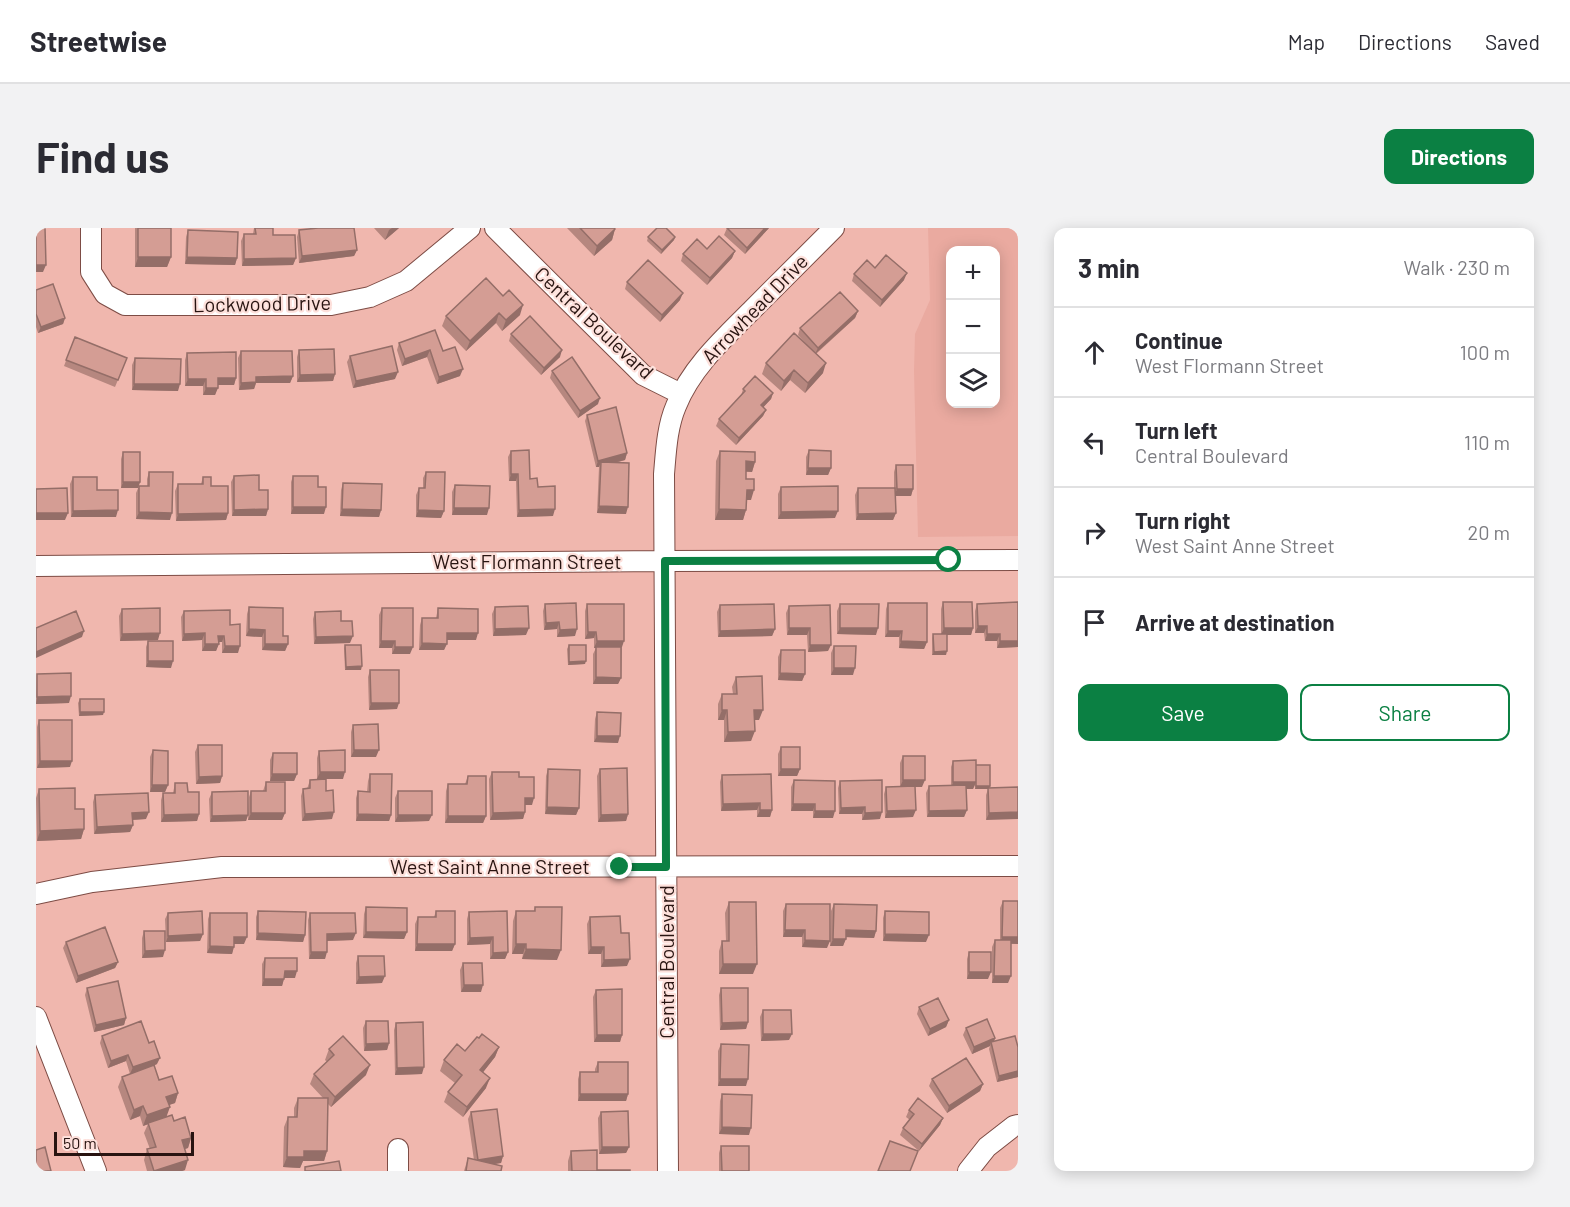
<!DOCTYPE html>
<html lang="en">
<head>
<meta charset="utf-8">
<style>
	body { margin:0; font-family:Barlow,sans-serif; background:#f2f2f3; color:#2b2b33 }
	.controls { position:absolute; right:18px; top:18px; display:grid; overflow:hidden; border-radius:12px; box-shadow:0 3px 15px #0003 }
	.controls button { width:54px; height:54px; display:grid; place-items:center; padding:0; border:0; border-bottom:2px solid #e1e1e2; background:#fff; color:#2b2b33; font:30px sans-serif }
	.scale { position:absolute; left:18px; bottom:15px; width:140px; box-sizing:border-box; padding-left:6px; border:3px solid #281411; border-top:0; font-size:16px; line-height:21px; white-space:nowrap; color:#281411; -webkit-text-stroke:4px #fde0db; paint-order:stroke }
	.stop { position:absolute; width:18px; height:18px; margin:-14px; border:4px solid #0b8043; border-radius:50%; background:#fff }
	.stop.end { background:#0b8043; border-color:#fff; box-shadow:0 2px 6px #0008 }
	.list { margin:0; padding:0; list-style:none }
	h2 { display:flex; justify-content:space-between; align-items:center; height:78px; margin:0; padding:0 24px; font-size:26px }
	h2 small { font-size:20px; font-weight:400; color:#7c7c81 }
	.list li { display:grid; grid-template-columns:39px 1fr auto; gap:18px; align-items:center; box-sizing:border-box; height:90px; padding:0 24px; border-top:2px solid #e1e1e2 }
	.list b { display:block; font-size:22px; white-space:nowrap }
	.list p { margin:0; font-size:20px; white-space:nowrap; color:#7c7c81 }
	.list em { font-size:20px; font-style:normal; color:#7c7c81 }
	.actions { display:flex; gap:12px; padding:18px 24px }
	.actions a { flex:1; padding:14px 0; border:2px solid #0b8043; border-radius:12px; text-align:center; font-size:21px; color:#0b8043 }
	.actions .main { background:#0b8043; color:#fff }
	.icon { flex:none; width:33px; height:33px; fill:none; stroke:currentColor; stroke-width:2; stroke-linecap:round; stroke-linejoin:round }
	.map { position:relative; flex:none; width:982px; height:943px; overflow:hidden; border-radius:12px }
	header { display:flex; align-items:center; gap:36px; box-sizing:border-box; height:84px; padding:0 30px; background:#fff; border-bottom:2px solid #e1e1e2 }
	header strong { font-size:28px }
	nav { display:flex; gap:33px; margin-inline-start:auto; font-size:21px }
	.intro { display:flex; align-items:center; justify-content:space-between; box-sizing:border-box; height:144px; padding:0 36px }
	h1 { margin:0; font-size:42px }
	.button { padding:15px 27px; border-radius:12px; background:#0b8043; color:#fff; font-size:21px; font-weight:700 }
	main { display:flex; gap:36px; padding:0 36px }
	aside { flex:1; background:#fff; border-radius:12px; box-shadow:0 3px 15px #0003 }
	.map>svg:first-child { display:block }
</style>
</head>
<body>
<header>
<strong>Streetwise</strong>
<nav><a>Map</a><a>Directions</a><a>Saved</a></nav>
</header>
<div class="intro"><h1>Find us</h1><a class="button">Directions</a></div>
<main>
<div class="map">
<svg width="982" height="943" viewBox="0 0 982 943">
	<rect width="100%" height="100%" fill="#f0b7ae"/>
	<path fill="#eaaaa0" fill-rule="evenodd" d="M892,0H982V308L882,309L878,143L879,106L894,72ZM915,22H960V176H915Z"/>
	<g fill="none" stroke-linecap="round" stroke-linejoin="round">
		<g stroke="#7d4c45" stroke-width="22">
			<path id="minor" d="M55,0V44L69,66L89,77H295L334,69L370,53L434,0
				M459,0L607,147L645,166
				M0,338L629,333L982,332
				M0,666L56,654L186,639L982,638
				M0,789L60,943
				M362,943V921
				M632,943L628,246C630,223 631,199 640,178C655,140 688,110 717,81C744,54 771,27 798,0
				M932,943L951,919L978,898L982,897"/>
		</g>
		<use href="#minor" stroke="#fff" stroke-width="20"/>
	</g>
	<path fill="#b6877f" d="M99,0H135V29L131,39H99Z
		M218,0H237V7L260,30L257,37L206,38L205,13L208,6H217Z
		M338,0H363L349,12Z
		M531,0H578L579,1L576,12L558,28Z
		M691,0H733L709,26L688,7Z
		M152,2L201,30L199,37L149,36L150,9Z
		M263,2L321,22L318,28L263,35L261,9Z
		M612,9H639L638,12L625,26L611,13Z
		M671,21L699,23L696,30L671,57L645,33L647,26Z
		M839,40L868,52L844,79L816,53L818,46Z
		M450,50L484,87L466,103L460,95L430,123L406,98L410,88Z
		M591,54L644,72L624,94L589,61Z
		M0,62L29,90L27,96L2,105L0,99Z
		M822,83L819,90L780,126L787,145L769,165L754,152L745,163L726,146L730,135L771,117L762,107L764,100Z
		M475,106L524,129L505,147L473,113Z
		M39,109L91,130L79,159L28,138Z
		M363,115L407,123L424,148L401,156L391,129L366,138L361,122Z
		M263,122L299,146L297,153L261,154V129Z
		M205,123L257,148L254,155H220L218,161L203,162L202,130Z
		M151,125L200,150L198,157H182L179,167H167V158H149V132Z
		M314,128L359,151L317,160L311,134Z
		M99,130L142,163L96,162V137Z
		M516,143L562,176L542,190L514,150Z
		M707,161L737,165L735,171L727,179L730,182L727,188L700,217L680,198L683,191L705,168Z
		M551,187L591,225L589,232L579,235L590,286L561,285L563,239H560L549,193Z
		M773,222L795,240L792,247H770V229Z
		M475,223L494,251L502,259L517,288L481,289L480,253H473L472,229Z
		M684,223L719,234L716,244H710V251L715,272H710V282L707,292H679L680,233Z
		M87,224L104,254L102,260H85V231Z
		M860,237L877,261L875,268H860V285L857,292H820L819,267L822,260H858V244Z
		M113,244L134,292L100,291V265L103,258H111V251Z
		M390,244L408,283L405,290L380,289V267L383,260H387V250Z
		M198,248L223,262L232,281L230,288H196L195,254Z
		M257,248L282,259L288,286H255V254Z
		M37,249L61,262L80,289H35L34,256Z
		M167,249L175,258L192,285L190,292L140,293L139,263L142,256H165Z
		M307,255L345,282L343,289L304,288L305,262Z
		M419,257L451,287H416V264Z
		M745,259L799,290L742,291V266Z
		M907,374L937,400L935,407H911L910,427H896V410L897,406H905V381Z
		M982,374V419L961,420V413H949L948,405H939V383L941,376Z
		M852,375L891,414L888,421L863,420V409H849L850,381Z
		M509,376L539,408L521,409V401L508,402L507,383Z
		M551,376L586,419L585,450L582,456H557V426L560,420H558V410L549,411V383Z
		M804,376L840,407L801,406V383Z
		M684,377L739,401L736,408L682,409L681,384Z
		M794,377L792,423L772,424L771,407H751L750,385L753,378Z
		M213,379L247,408L252,416L249,423L226,422V409L210,408L211,386Z
		M459,379L490,407L457,408L456,386Z
		M346,380L374,426H356V420H343V387Z
		M402,380L440,412H411L408,422H383L384,397L386,390H400Z
		M86,381L122,412L84,413L83,388Z
		M148,383L194,397L202,425H186V414H183L180,423H166V412L146,413L145,389Z
		M279,384L305,393L314,415L278,416L277,391Z
		M112,413L135,440L110,439V419Z
		M309,417L325,442H309L308,420Z
		M533,417L549,436L532,437L531,421Z
		M798,418L817,447H795V425Z
		M745,422L769,446L766,453L742,452V429Z
		M334,442L361,481L333,482L332,449Z
		M1,446L33,475L0,476Z
		M700,449L723,492H719L715,513L688,514V492H682V476L686,466H697L696,459Z
		M44,471L67,487L43,488L42,475Z
		M561,484L582,515L558,514L559,491Z
		M3,492L34,539L1,540V499Z
		M317,497L340,529H315V504Z
		M162,517L186,548L184,555L160,556L159,524Z
		M745,519L764,541L761,548H742V526Z
		M117,522L132,557L129,564H114V529Z
		M283,523L307,551H281V530Z
		M237,525L261,546L258,553H234V532Z
		M867,528L886,559H879L877,589L849,590L848,566L850,559H864V535Z
		M917,533L940,538L954,558L953,560L982,559L950,592V567L952,561H939V557L937,561H930L931,582L928,589H891L890,565L893,558H915V539Z
		M512,541L543,580L540,587L509,586L510,548Z
		M564,541L592,586L590,593L562,594L561,548Z
		M456,544L483,549L496,577H489V584L487,591L454,592L453,551Z
		M334,546L355,587L353,593H320V570L322,563L331,564L332,553Z
		M686,547L736,582L734,589H721V582L685,583L684,554Z
		M432,548L450,588L447,595H409L410,563L412,556H429Z
		M274,552L290,563L296,591L266,593L265,568L267,561H271Z
		M758,552L797,590H777V583H755V559Z
		M804,553L844,591L826,592V586H803L802,560Z
		M230,554L249,585L246,592H212L213,569L215,563H227Z
		M139,555L152,564L163,586L161,593L125,594V572L127,565H137Z
		M3,561L39,581L48,601L45,611L1,613L0,570Z
		M362,563L393,593L359,594V570Z
		M176,564L212,587L210,593L174,594L173,571Z
		M59,567L110,591L97,592V597L94,604L58,606L57,574Z
		M967,673L982,716H975L972,755H956V719L959,712H964V680Z
		M693,674L717,746H683V723L686,713H690L689,685Z
		M750,676L791,720L766,719V709H747V683Z
		M798,676L840,703L838,710L810,709L807,718H794L795,683Z
		M330,679L371,704L368,711L327,710L328,686Z
		M499,679L521,732L486,731L487,726H476L477,693L480,683H498Z
		M222,683L269,707L267,714L220,712V689Z
		M400,683L419,716L416,723H379V696L382,689H398Z
		M849,683L890,714L847,713V690Z
		M433,684L472,724L469,731H454V716L431,717V691Z
		M132,685L167,706L164,713L130,714L129,691Z
		M174,685L208,716H198L196,726L171,725L172,691Z
		M274,685L317,712L291,713L289,731H273L272,692Z
		M554,689L585,705L591,738L565,739V726H552L551,696Z
		M108,703L127,729L106,730V710Z
		M30,714L82,734L79,740L40,755L27,720Z
		M933,724L952,751H931V731Z
		M322,728L346,755L320,756V735Z
		M229,730L259,750H248L246,758H226V736Z
		M427,735L445,764H425L424,742Z
		M51,760L90,790L88,797L58,804L49,767Z
		M685,760L712,794L710,801L684,802L683,767Z
		M560,762L586,807L584,814H558L557,769Z
		M883,779L913,792L910,799L892,808L881,786Z
		M727,782L753,812L725,813L724,789Z
		M330,793L353,815L351,822L328,823L327,800Z
		M360,795L386,846L359,847L358,802Z
		M930,800L959,810L958,814L982,819V849L961,854L953,821L954,818L936,826L927,807Z
		M66,808L121,836L118,838L123,852L142,865L139,875L133,877L130,889L138,893L155,910L152,920L149,921V942L146,943H111L108,932L111,921H114L108,905L112,896L107,898L104,888L94,892L82,859L86,849L94,846L90,833L72,840L64,815Z
		M443,810L463,819L459,829L447,844L450,860L427,889L408,874L412,864L419,855L404,843L408,832L429,823Z
		M685,816L710,858H682V823Z
		M293,821L330,847L295,879L292,876L291,923L288,933H267L264,940L247,939L248,899L252,889H258V880L262,870H287L274,856L278,846L291,834L289,832Z
		M562,834L592,866L590,873H542V851L544,844H559V841Z
		M896,851L947,856L944,863L911,885L893,858Z
		M686,866L713,907L683,906L684,873Z
		M873,882L907,890L904,897L883,923L864,907L867,900L874,892L870,889Z
		M435,884L467,928L465,935L458,936L465,943H428L432,930L438,932L432,891Z
		M565,884L593,919L590,925L563,926L562,890Z
		M685,918L713,943H683V925Z
		M535,923L561,942L594,943H532V933Z"/>
	<path fill="#946e68" d="M356,0H363L349,12L353,2Z
		M729,0H733L709,26L711,20Z
		M579,1L576,12L558,28L561,18Z
		M639,9L638,12L625,26L626,22Z
		M321,22L318,28L263,35L266,28Z
		M699,23L696,30L671,57L674,50Z
		M102,29H135L131,39H99Z
		M151,29L201,30L199,37L149,36Z
		M260,30L257,37L206,38L208,31Z
		M0,37H10L7,44H0Z
		M871,45L868,52L844,79L846,72Z
		M647,65L644,72L624,94L626,87Z
		M487,77L484,87L466,103L470,92Z
		M822,83L819,90L779,126L782,120Z
		M463,85L460,95L430,123L434,113Z
		M29,90L27,96L2,105L5,99Z
		M394,122L391,129L366,138L369,131Z
		M526,122L524,129L505,147L508,140Z
		M790,135L787,145L769,165L772,155Z
		M427,141L424,148L401,156L403,149Z
		M758,142L754,152L745,163L748,153Z
		M362,144L359,151L317,160L320,153Z
		M299,146L297,153L261,154L264,147Z
		M257,148L254,155H220L218,161L203,162L205,155L220,149Z
		M182,150H200L198,157H179Z
		M152,151H170L167,158H149Z
		M98,156H144L142,163L96,162Z
		M170,160H182L179,167H167Z
		M737,165L735,171L723,184L725,177Z
		M564,170L562,176L542,190L544,183Z
		M730,182L727,188L700,217L703,210Z
		M591,225L589,232L565,238V234L563,239H560L562,233Z
		M710,233L719,234L716,244L706,243Z
		M772,240H795L792,247H770Z
		M475,246H482L480,253H473Z
		M87,254H104L102,260H85Z
		M861,261H877L875,268H858Z
		M711,262H718L715,272H707Z
		M563,278L592,279L590,286L561,285Z
		M257,279H290L288,286H255Z
		M418,280H453L451,287H416Z
		M232,281L230,288H196L198,282Z
		M306,281L345,282L343,289L304,288Z
		M519,281L517,288L481,289L483,282Z
		M683,281L710,282L707,292H679Z
		M82,282L80,289H35L37,283Z
		M382,282L408,283L405,290L380,289Z
		M802,283L799,290L742,291L745,284Z
		M103,284L136,285L134,292L100,291Z
		M0,285H32L29,292H0Z
		M192,285L190,292L140,293L142,286Z
		M860,285L857,292H820L822,286Z
		M523,394L521,401L508,402L510,395Z
		M942,398H951L948,405H939Z
		M493,400L490,407L457,408L459,401Z
		M753,400H774L771,407H751Z
		M804,400H842L840,407L801,406Z
		M908,400H937L935,407H905Z
		M213,401L229,402L226,409L210,408Z
		M541,401L539,408L521,409L524,402Z
		M739,401L736,408L682,409L684,403Z
		M48,403L46,409L0,430V424Z
		M852,403H866L863,409H849Z
		M552,404H560L558,410L549,411Z
		M124,405L122,412L84,413L86,406Z
		M169,405L166,412L146,413L148,406Z
		M411,405H442L440,412H408Z
		M951,406H964L961,413H949Z
		M182,408H188L186,414H180Z
		M317,408L314,415L278,416L280,409Z
		M345,413H359L356,420H343Z
		M561,413H588L586,419L558,420Z
		M865,413L891,414L888,421L863,420Z
		M964,413H982V419L961,420Z
		M386,415L411,416L408,422H383Z
		M169,416H183L180,423H166Z
		M229,416H252L249,423L226,422Z
		M774,417H795L792,423L772,424Z
		M189,418H204L202,425H186Z
		M359,419H377L374,426H356Z
		M911,423L910,427H896L898,424Z
		M112,433H137L135,440L110,439Z
		M550,433L549,436L532,437L533,434Z
		M326,438L325,442H309L310,439Z
		M798,440H819L817,447H795Z
		M744,445L769,446L766,453L742,452Z
		M560,449L585,450L582,456H557Z
		M35,468L33,475L0,476L1,469Z
		M335,475H363L361,481L333,482Z
		M686,482H691L688,492H682Z
		M718,482H727L723,492H715Z
		M44,484H68L67,487L43,488Z
		M719,503L715,513L688,514L692,504Z
		M561,508H584L582,515L558,514Z
		M318,522H343L340,529H315Z
		M4,533H36L34,539L1,540Z
		M745,541H764L761,548H742Z
		M284,544H309L307,551H281Z
		M236,546H261L258,553H234Z
		M186,548L184,555L160,556L163,549Z
		M867,552H889L886,559H864Z
		M917,554H940L937,561H915Z
		M116,557H132L129,564H114Z
		M940,558H954L953,561H939Z
		M489,570H498L496,577H486Z
		M724,575L721,582L685,583L687,576Z
		M757,576H779L777,583H755Z
		M511,579L543,580L540,587L509,586Z
		M829,579L826,586H803L805,580Z
		M724,582H736L734,589H721Z
		M880,582L877,589L849,590L851,583Z
		M931,582L928,589H891L893,583Z
		M779,583H799L797,590H777Z
		M113,584L110,591L94,592L96,585Z
		M298,584L296,591L266,593L269,586Z
		M489,584L487,591L454,592L457,585Z
		M846,584L844,591L826,592L829,585Z
		M982,584V591L950,592L953,585Z
		M215,585H249L246,592H212Z
		M163,586L161,593L125,594L128,587Z
		M322,586L355,587L353,593H320Z
		M592,586L590,593L562,594L565,587Z
		M212,587L210,593L174,594L176,588Z
		M362,587H396L393,593L359,594Z
		M412,588H450L447,595H409Z
		M97,597L94,604L58,606L61,599Z
		M48,601L45,611L1,613L4,603Z
		M749,702H769L766,709H747Z
		M810,702L840,703L838,710L807,709Z
		M330,704H371L368,711L327,710Z
		M222,705L269,707L267,714L220,712Z
		M320,705L317,712L289,713L291,706Z
		M167,706L164,713L130,714L132,708Z
		M849,706L893,707L890,714L847,713Z
		M198,709H211L208,716H196Z
		M457,709L454,716L431,717L434,710Z
		M966,709H982V716L964,715Z
		M797,711H810L807,718H794Z
		M769,712L794,713L791,720L766,719Z
		M381,716H419L416,723H379Z
		M480,716H490L487,726H476Z
		M174,718L198,719L196,726L171,725Z
		M555,719H568L565,726H552Z
		M490,721L525,722L521,732L486,731Z
		M129,722L127,729L106,730L109,723Z
		M275,724H291L289,731H273Z
		M472,724L469,731H454L457,725Z
		M594,731L591,738L565,739L568,732Z
		M82,734L79,740L40,755L42,748Z
		M687,736H721L717,746H683Z
		M249,743H261L259,750H246Z
		M933,744H955L952,751H931Z
		M349,748L346,755L320,756L323,749Z
		M958,748H975L972,755H956Z
		M228,751H248L246,758H226Z
		M428,757H447L445,764H425Z
		M90,790L88,797L58,804L60,797Z
		M913,792L910,799L892,808L894,801Z
		M712,794L710,801L684,802L686,795Z
		M727,806H756L753,812L725,813Z
		M561,807H586L584,814H558Z
		M959,810L957,817L955,814L954,818L936,826L938,819Z
		M353,815L351,822L328,823L330,816Z
		M463,819L459,829L441,852L444,842Z
		M92,827L90,833L72,840L75,833Z
		M124,830L121,836L94,846L97,839Z
		M334,837L330,847L295,879L299,869Z
		M388,839L386,846L359,847L361,840Z
		M982,843V849L961,854L963,848Z
		M454,850L450,860L427,889L431,879Z
		M684,851H712L710,858H682Z
		M947,856L944,863L911,885L913,878Z
		M142,865L139,875L127,879L130,869Z
		M544,866H592L590,873H542Z
		M107,878L104,888L94,892L98,882Z
		M134,879L130,890L107,898L111,887Z
		M907,890L904,897L883,923L886,916Z
		M686,899L715,900L713,907L683,906Z
		M155,910L152,920L142,923L146,912Z
		M566,919H593L590,925L563,926Z
		M268,923H291L288,933H267L264,940L247,939L251,929Z
		M467,928L465,935L439,939L442,932Z
		M152,932L149,942L146,943H118Z"/>
	<path fill="#d49d94" stroke="#946e68" stroke-width="1.5" d="M0,0H9L10,37H0Z
		M102,0H135V29H102Z
		M219,0H237V7H259L260,30L208,31V6H220Z
		M282,0H318L321,22L266,28L263,2Z
		M544,0H578L579,1L561,18Z
		M621,0H630L639,9L626,22L612,9Z
		M691,0H729L711,20Z
		M152,2L202,4L201,30L151,29Z
		M683,8L699,23L674,50L647,26L661,11L671,21Z
		M850,27L871,45L846,72L818,46L831,32L839,40Z
		M612,32L647,65L626,87L591,54Z
		M450,50L467,68L473,62L487,77L470,92L463,85L434,113L410,88Z
		M17,56L29,90L5,99L0,86V62Z
		M804,64L822,83L782,120L764,100Z
		M494,88L526,122L508,140L475,106Z
		M399,102L407,123L419,119L427,141L403,149L394,122L369,131L363,115Z
		M758,105L790,135L772,155L758,142L748,153L730,135Z
		M39,109L91,130L82,152L30,132Z
		M356,118L362,144L320,153L314,128Z
		M298,121L299,146L264,147L263,122Z
		M205,123H256L257,148L220,149V154L205,155Z
		M200,124V150H182V160H170V151H152L151,125Z
		M536,129L564,170L544,183L516,143Z
		M99,130L145,131L144,156H98Z
		M719,148L737,165L725,177L730,182L703,210L683,191L709,163L707,161Z
		M580,179L591,225L562,233L551,187Z
		M493,222L494,251L501,250L502,259L519,258V281L483,282L482,246H475V223Z
		M773,222L795,223V240H772Z
		M684,223L719,224V234L710,233V251H718V262H711L710,282L683,281Z
		M87,224H104V254H87Z
		M565,234L593,235L592,279L563,278Z
		M860,237H877V261H861Z
		M113,244H137L136,285L103,284V258H113Z
		M390,244H409L408,283L382,282L383,260H389Z
		M223,247V262H232V281L198,282V248Z
		M257,248H282V259H290V279H257Z
		M37,249H61V262H82V282L37,283Z
		M167,249H175V258H192V285L142,286V256H167Z
		M307,255L346,256L345,282L306,281Z
		M419,257L454,258L453,280H418Z
		M802,258V283L745,284V259Z
		M31,260L32,285H0V261Z
		M822,260H859L860,285L822,286Z
		M907,374H936L937,400H908Z
		M982,374V413H964V406H951V398H942L941,376Z
		M540,375L541,401L524,402L523,394L510,395L509,376Z
		M852,375H891V414L865,413L866,403H852Z
		M551,376H588V413H561L560,404H552Z
		M738,376L739,401L684,403V377Z
		M804,376H843L842,400H804Z
		M794,377L795,417H774V400H753V378Z
		M492,378L493,400L459,401V379Z
		M213,379L247,380V408H252V416H229V402L213,401Z
		M124,380V405L86,406V381Z
		M346,380H377V419H359V413H345Z
		M402,380L442,381V405H411V416L386,415V390H402Z
		M194,382V397L204,396V418H189L188,408H182L183,416H169V405L148,406V383Z
		M40,383L48,403L0,424V400Z
		M305,383V393H316L317,408L280,409L279,384Z
		M897,406H911V423L898,424Z
		M112,413H137V433H112Z
		M309,417H325L326,438L310,439Z
		M533,417H550V433L533,434Z
		M798,418H820L819,440H798Z
		M560,419H585V450L560,449Z
		M745,422H769V446L744,445Z
		M334,442H363V475H335Z
		M35,445V468L1,469V446Z
		M726,448L727,482H718L719,503L692,504L691,482H686V466H701L700,449Z
		M44,471H68V484H44Z
		M561,484L585,485L584,508H561Z
		M3,492H36V533H4Z
		M342,496L343,522H318L317,497Z
		M162,517H186V548L163,549Z
		M745,519H764V541H745Z
		M117,522L132,523V557H116Z
		M309,522V544H284L283,523Z
		M237,525H261V546H236Z
		M867,528H889V552H867Z
		M940,532V554H917V533Z
		M940,537H954V558H940Z
		M591,540L592,586L565,587L564,541Z
		M512,541L544,542L543,580L511,579Z
		M456,544H483V549H498V570H489V584L457,585Z
		M334,546H356L355,587L322,586V563L334,564Z
		M735,546L736,582H724V575L687,576L686,547Z
		M432,548H450V588H412V556H431Z
		M290,551V563L297,562L298,584L269,586L267,561L274,560V552Z
		M758,552L799,553V583H779V576H757Z
		M846,552V584L829,585V579L805,580L804,553Z
		M230,554H249V585H215V563H230Z
		M139,555H151L152,564H163V586L128,587L127,565H139Z
		M930,557L931,582L893,583V558Z
		M879,558L880,582L851,583L850,559Z
		M982,559V584L953,585L952,560Z
		M39,560V581H48V601L4,603L3,561Z
		M212,563V587L176,588V564Z
		M362,563H396V587H362Z
		M112,565L113,584L96,585L97,597L61,599L59,567Z
		M967,673H982V709H966Z
		M693,674H720L721,736H687L686,713H693Z
		M750,676H794V713L769,712V702H749Z
		M798,676L841,677L840,703L810,702V711H797Z
		M330,679L371,680V704H330Z
		M499,679H526L525,722L490,721V716H480V683H499Z
		M166,683L167,706L132,708V685Z
		M222,683L270,684L269,707L222,705Z
		M400,683H419V716H381L382,689H400Z
		M471,683L472,724L457,725V709L434,710L433,684Z
		M849,683L893,684V707L849,706Z
		M174,685H211V709H198V719L174,718Z
		M274,685H319L320,705L291,706V724H275Z
		M584,688L585,705H593L594,731L568,732V719H555L554,689Z
		M69,699L82,734L42,748L30,714Z
		M108,703H129V722L109,723Z
		M959,712H975V748H958Z
		M933,724H955V744H933Z
		M322,728H348L349,748L323,749Z
		M229,730H261V743H249L248,751H228Z
		M427,735H446L447,757H428Z
		M82,753L90,790L60,797L51,760Z
		M685,760H712V794L686,795Z
		M586,761V807H561L560,762Z
		M902,770L913,792L894,801L883,779Z
		M727,782H755L756,806H727Z
		M951,791L959,810L938,819L930,800Z
		M105,793L113,815L118,813L124,830L97,839L92,827L75,833L66,808Z
		M330,793H352L353,815L330,816Z
		M387,794L388,839L361,840L360,795Z
		M446,806L463,819L444,842L454,850L431,879L412,864L426,847L408,832L421,816L429,823L441,809L443,810Z
		M307,808L334,837L299,869L278,846L298,827L293,821Z
		M979,808L982,819V843L963,848L955,814Z
		M685,816L713,817L712,851H684Z
		M930,830L947,856L913,878L896,851Z
		M562,834H592V866H544V844H562Z
		M118,837L123,852L136,848L142,865L130,869L134,879L111,887L107,878L98,882L86,849Z
		M686,866L716,867L715,900L686,899Z
		M262,870H292L291,923H268V929H251L252,889H261Z
		M882,870L907,890L886,916L867,900L878,886L873,882Z
		M461,881L467,928L442,932L435,884Z
		M592,883L593,919H566L565,884Z
		M136,887L138,893L149,889L155,910L146,912L152,932L118,943L111,921L120,919L112,895Z
		M854,913L882,923L874,943H842Z
		M685,918H713V943H686Z
		M9,919L15,943H0V922Z
		M561,922V942H594V943H536L535,923Z
		M432,930L466,938L465,943H430Z
		M303,933L305,943H269V939Z"/>
	<g fill="none" stroke-linecap="round" stroke-linejoin="round">
		<path stroke="#0b8043" stroke-width="8" d="M584,639H630L629,333L913,332"/>
	</g>
	<g text-anchor="middle" stroke-width="4.5" stroke-linejoin="round" paint-order="stroke">
		<g font-size="20" fill="#281411" stroke="#fde0db">
			<text transform="translate(226 76) rotate(-1)" y="7">Lockwood Drive</text>
			<text transform="translate(719 81) rotate(-46)" y="7">Arrowhead Drive</text>
			<text transform="translate(558 95) rotate(43)" y="7">Central Boulevard</text>
			<text x="491" y="341">West Flormann Street</text>
			<text x="454" y="646">West Saint Anne Street</text>
			<text transform="translate(631 734) rotate(-90)" y="7">Central Boulevard</text>
		</g>
	</g>
</svg>
<div class="controls">
<button>+</button>
<button>−</button>
<button><svg class="icon" aria-label="layers" viewBox="0 0 24 24"><path d="M12 4l9 5-9 5-9-5zM3 14l9 5 9-5"/></svg></button>
</div>
<div class="scale">50 m</div>
<div class="stop" style="left:913px;top:332px"></div>
<div class="stop end" style="left:584px;top:639px"></div>
</div>
<aside>
<h2>3 min<small>Walk · 230 m</small></h2>
<ul class="list">
<li><svg class="icon" aria-label="ahead" viewBox="0 0 24 24"><path d="M12 20V5M6 11l6-6 6 6"/></svg><div><b>Continue</b><p>West Flormann Street</p></div><em>100 m</em></li>
<li><svg class="icon" aria-label="left" viewBox="0 0 24 24"><path d="M17 20v-9H6M10 6l-5 5 5 5"/></svg><div><b>Turn left</b><p>Central Boulevard</p></div><em>110 m</em></li>
<li><svg class="icon" aria-label="right" viewBox="0 0 24 24"><path d="M7 20v-9h11M14 6l5 5-5 5"/></svg><div><b>Turn right</b><p>West Saint Anne Street</p></div><em>20 m</em></li>
<li><svg class="icon" aria-label="arrive" viewBox="0 0 24 24"><path d="M6 21V4h12l-3 4 3 4H6"/></svg><div><b>Arrive at destination</b></div></li>
</ul>
<div class="actions"><a class="main">Save</a><a>Share</a></div>
</aside>
</main>
</body>
</html>
